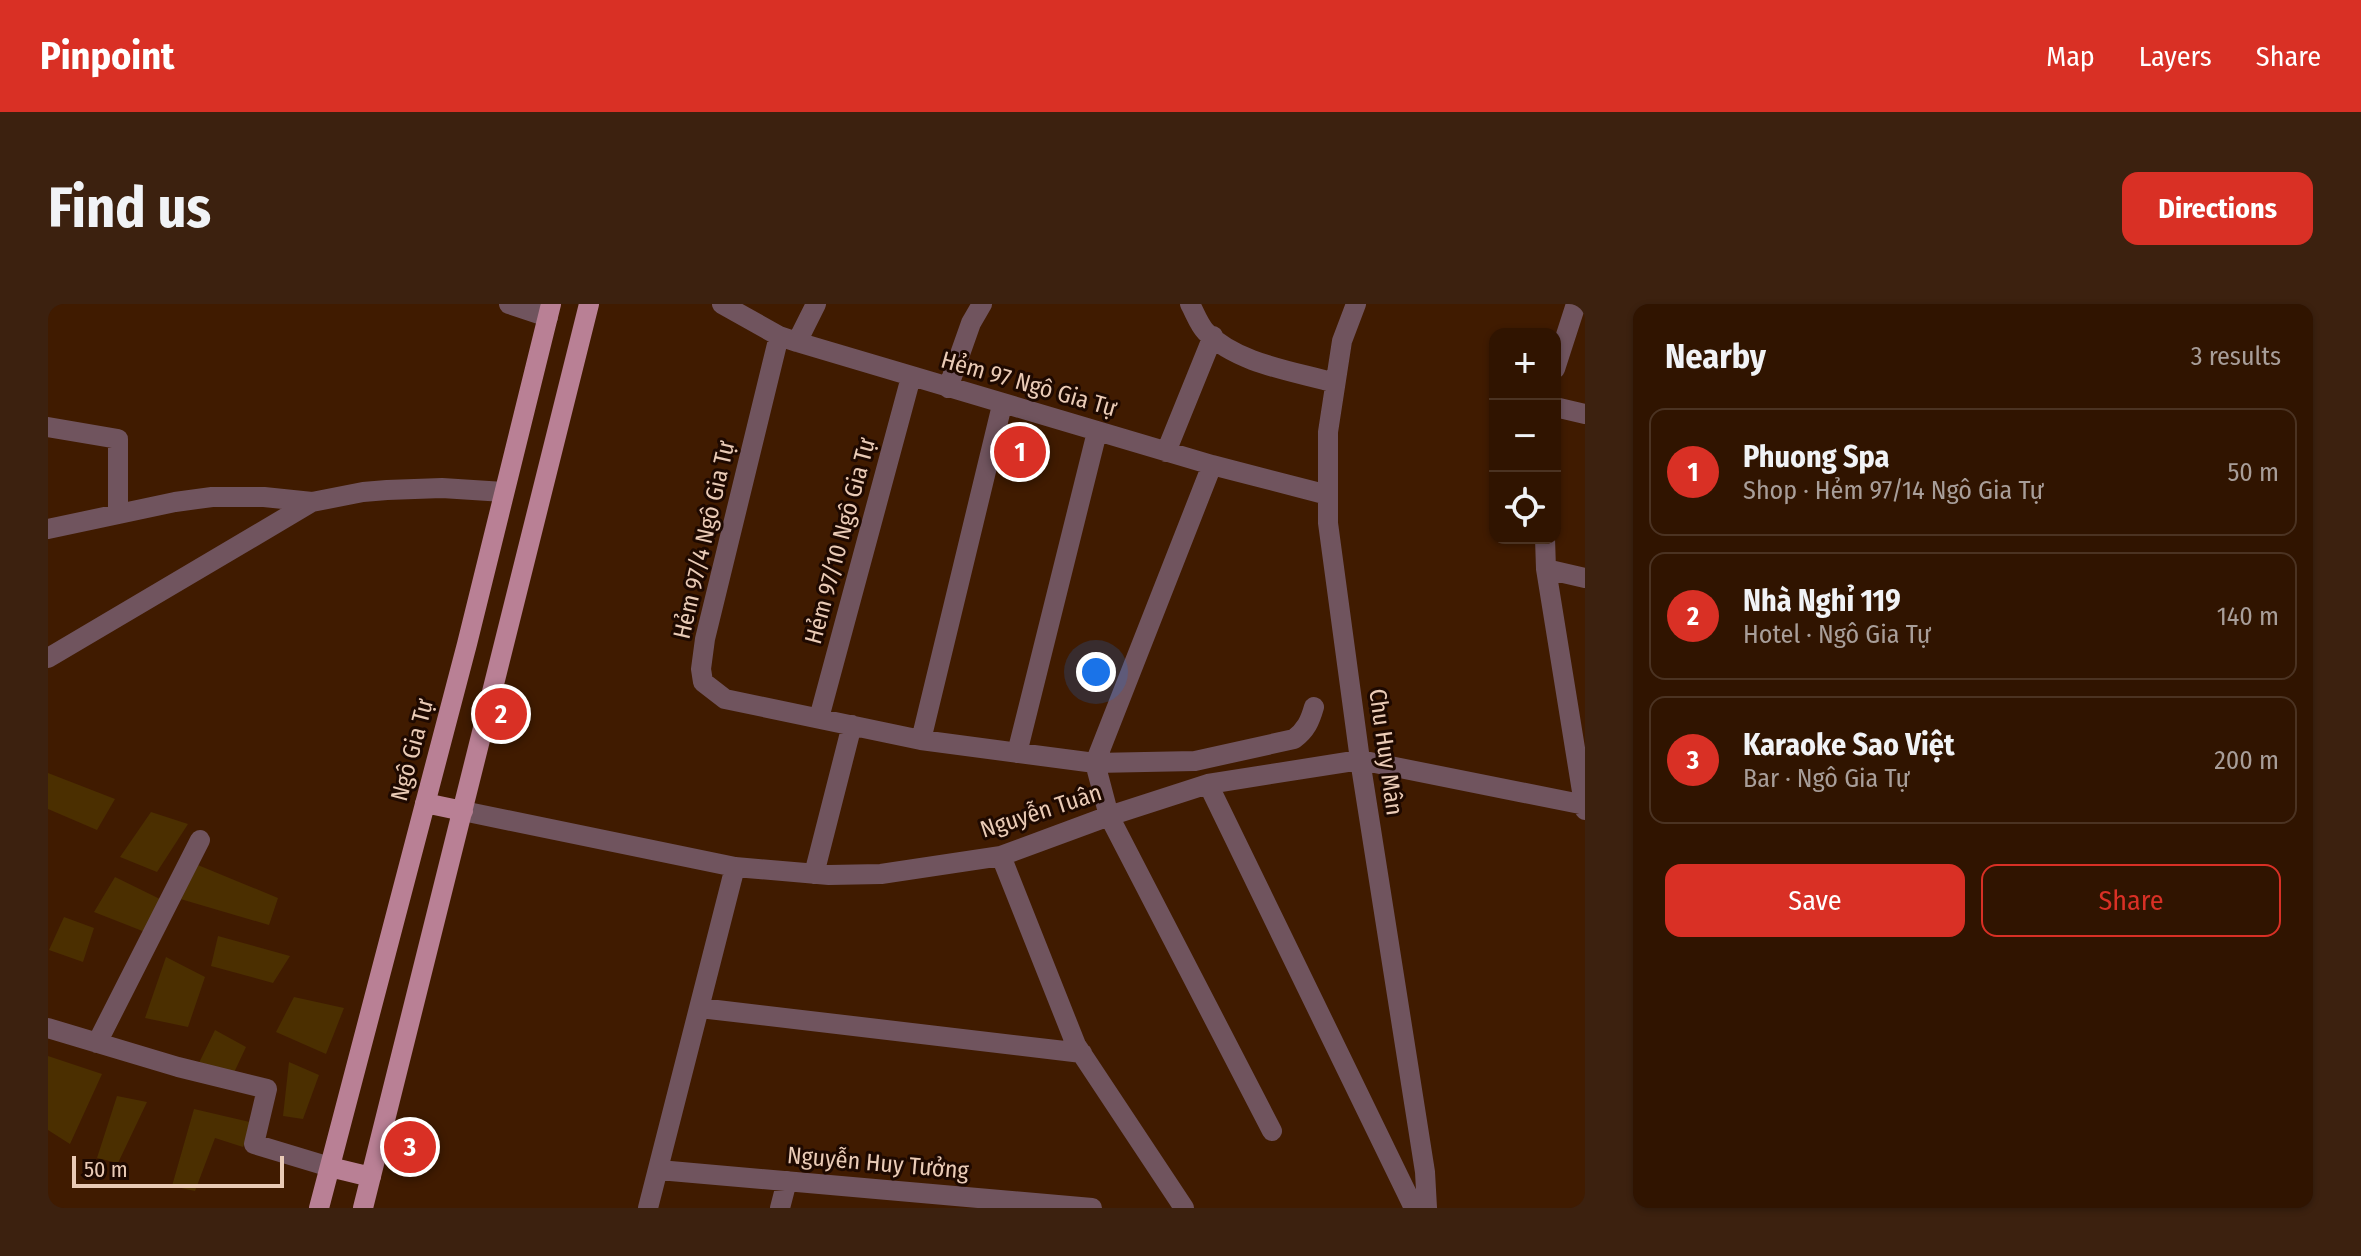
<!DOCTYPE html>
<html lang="en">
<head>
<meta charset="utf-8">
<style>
	body { margin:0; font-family:"Fira Sans Condensed",sans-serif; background:#3c210f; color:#f1f3f6 }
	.controls { position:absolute; right:24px; top:24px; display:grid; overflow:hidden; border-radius:16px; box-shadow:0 2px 6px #0004 }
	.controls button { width:72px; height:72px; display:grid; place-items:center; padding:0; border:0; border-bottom:2px solid #4b3322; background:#301400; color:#f1f3f6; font:40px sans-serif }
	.scale { position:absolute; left:24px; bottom:20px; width:212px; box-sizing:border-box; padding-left:8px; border:4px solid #eacbb6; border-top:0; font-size:22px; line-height:28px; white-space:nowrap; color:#eacbb6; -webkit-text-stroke:6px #1e0900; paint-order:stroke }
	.you { position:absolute; left:1048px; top:368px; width:28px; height:28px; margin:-20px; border:6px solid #fff; border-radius:50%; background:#1a73e8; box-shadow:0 0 0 12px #1a73e833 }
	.badge { display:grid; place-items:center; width:52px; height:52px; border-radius:50%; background:#d93025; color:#fff; font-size:26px; font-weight:700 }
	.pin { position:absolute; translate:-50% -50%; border:4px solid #fff; box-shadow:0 2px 8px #0006 }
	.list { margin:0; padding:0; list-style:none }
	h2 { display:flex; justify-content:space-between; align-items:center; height:104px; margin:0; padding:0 32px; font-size:34px }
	h2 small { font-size:26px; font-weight:400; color:#a89e99 }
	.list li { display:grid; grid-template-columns:52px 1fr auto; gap:24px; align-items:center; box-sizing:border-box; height:128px; margin:0 16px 16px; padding:0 16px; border:2px solid #4b3322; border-radius:16px }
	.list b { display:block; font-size:30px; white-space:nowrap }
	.list p { margin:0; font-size:26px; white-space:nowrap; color:#a89e99 }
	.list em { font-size:26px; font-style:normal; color:#a89e99 }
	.actions { display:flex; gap:16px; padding:24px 32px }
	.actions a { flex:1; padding:18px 0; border:2px solid #d93025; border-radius:16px; text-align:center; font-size:28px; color:#d93025 }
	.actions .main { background:#d93025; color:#fff }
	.icon { flex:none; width:44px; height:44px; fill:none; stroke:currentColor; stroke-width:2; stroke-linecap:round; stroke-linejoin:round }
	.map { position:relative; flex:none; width:1537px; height:904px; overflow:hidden; border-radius:16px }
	header { display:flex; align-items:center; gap:48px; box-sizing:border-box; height:112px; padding:0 40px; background:#d93025; color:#fff }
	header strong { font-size:38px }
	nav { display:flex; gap:44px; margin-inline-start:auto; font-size:28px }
	.intro { display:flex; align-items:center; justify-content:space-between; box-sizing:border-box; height:192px; padding:0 48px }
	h1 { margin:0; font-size:56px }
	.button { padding:20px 36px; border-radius:16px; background:#d93025; color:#fff; font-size:28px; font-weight:700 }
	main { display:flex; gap:48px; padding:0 48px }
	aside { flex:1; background:#301400; border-radius:16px; box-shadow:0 2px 6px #0004 }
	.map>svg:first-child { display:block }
</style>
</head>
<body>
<header>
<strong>Pinpoint</strong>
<nav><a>Map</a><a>Layers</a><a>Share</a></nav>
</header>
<div class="intro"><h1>Find us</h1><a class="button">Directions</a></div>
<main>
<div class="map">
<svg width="1537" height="904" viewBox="0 0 1537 904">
	<rect width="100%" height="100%" fill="#401b00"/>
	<path fill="#4b2f00" d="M0,469L67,495L49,526L0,505Z
		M103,508L140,520L109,568L72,553Z
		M145,559L230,594L221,621L129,594Z
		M67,573L116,597L97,628L46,608Z
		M16,613L46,624L35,658L1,646Z
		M170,632L242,652L225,679L163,662Z
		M118,653L157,673L140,723L97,714Z
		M246,693L296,704L278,750L228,728Z
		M167,726L198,743L183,775L147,767Z
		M0,752L54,770L22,840L0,826Z
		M241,758L271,771L255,815L235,812Z
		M69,792L99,798L70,859L49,854Z
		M146,805L206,819L195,843L167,834L147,887L124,882Z"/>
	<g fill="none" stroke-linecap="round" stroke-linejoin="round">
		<path stroke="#70545e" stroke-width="20" d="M461,0L500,13
			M674,0L731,32L749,38L1164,161L1280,191
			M1142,0C1147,9 1151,21 1158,28C1190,60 1245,67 1287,79
			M1308,0L1294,37L1280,128V219L1312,456L1377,868L1379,904
			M731,32L657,335L653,365L655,378L677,395L873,436L1047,459L1147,457L1246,435C1258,426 1262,417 1266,403
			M749,38L768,0
			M1507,65L1528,0
			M900,84L923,19L934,0
			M1507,103L1537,110
			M0,123L70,135V210
			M1118,148L1165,32
			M0,225L127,198L164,193H216L264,198
			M1497,234L1498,265L1537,506
			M1498,265L1537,274
			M0,354L264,198L315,188L339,186L394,184L456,188
			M771,414L863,73
			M873,436L954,101
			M969,449L1049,128
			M1047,459L1061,512L1224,827
			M1047,459L1164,161
			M1160,480L1366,904
			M415,507L687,563L781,571L833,570L953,552L1061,512L1160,480L1312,456L1537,501
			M953,552L1028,741L1136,904
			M766,570L804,421
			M652,704L1034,749
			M0,724L130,763L219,785L206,840L282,863
			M49,739L152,536
			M611,866L1044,904
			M600,904L687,563
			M732,904L739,877"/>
		<path stroke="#b98095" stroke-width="20" d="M377,499L415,507
			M282,863L323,873
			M271,904L419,340L503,0
			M315,904L541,0"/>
	</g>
	<g text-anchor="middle" stroke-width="6" stroke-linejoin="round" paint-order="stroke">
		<g font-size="24" fill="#eacbb6" stroke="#1e0900">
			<text transform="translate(981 80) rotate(16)" y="8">Hẻm 97 Ngô Gia Tự</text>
			<text transform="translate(656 236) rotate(-77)" y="8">Hẻm 97/4 Ngô Gia Tự</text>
			<text transform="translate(792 237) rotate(-75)" y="8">Hẻm 97/10 Ngô Gia Tự</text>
			<text transform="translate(364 446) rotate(-75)" y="8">Ngô Gia Tự</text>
			<text transform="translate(1338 448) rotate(82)" y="8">Chu Huy Mân</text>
			<text transform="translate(993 507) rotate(-18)" y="8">Nguyễn Tuân</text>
			<text transform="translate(830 859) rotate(5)" y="8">Nguyễn Huy Tưởng</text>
		</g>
	</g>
</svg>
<div class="controls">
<button>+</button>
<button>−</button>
<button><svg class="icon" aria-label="locate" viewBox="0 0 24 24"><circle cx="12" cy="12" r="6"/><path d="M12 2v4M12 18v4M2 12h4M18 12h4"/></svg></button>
</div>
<div class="scale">50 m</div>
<div class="you"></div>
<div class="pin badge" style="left:972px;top:148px">1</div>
<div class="pin badge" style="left:453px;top:410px">2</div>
<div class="pin badge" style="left:362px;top:843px">3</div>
</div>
<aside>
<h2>Nearby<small>3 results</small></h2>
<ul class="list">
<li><span class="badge">1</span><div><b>Phuong Spa</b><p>Shop · Hẻm 97/14 Ngô Gia Tự</p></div><em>50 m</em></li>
<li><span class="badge">2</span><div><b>Nhà Nghỉ 119</b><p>Hotel · Ngô Gia Tự</p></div><em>140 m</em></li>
<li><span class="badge">3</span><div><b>Karaoke Sao Việt</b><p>Bar · Ngô Gia Tự</p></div><em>200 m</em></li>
</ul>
<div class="actions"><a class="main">Save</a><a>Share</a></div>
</aside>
</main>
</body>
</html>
